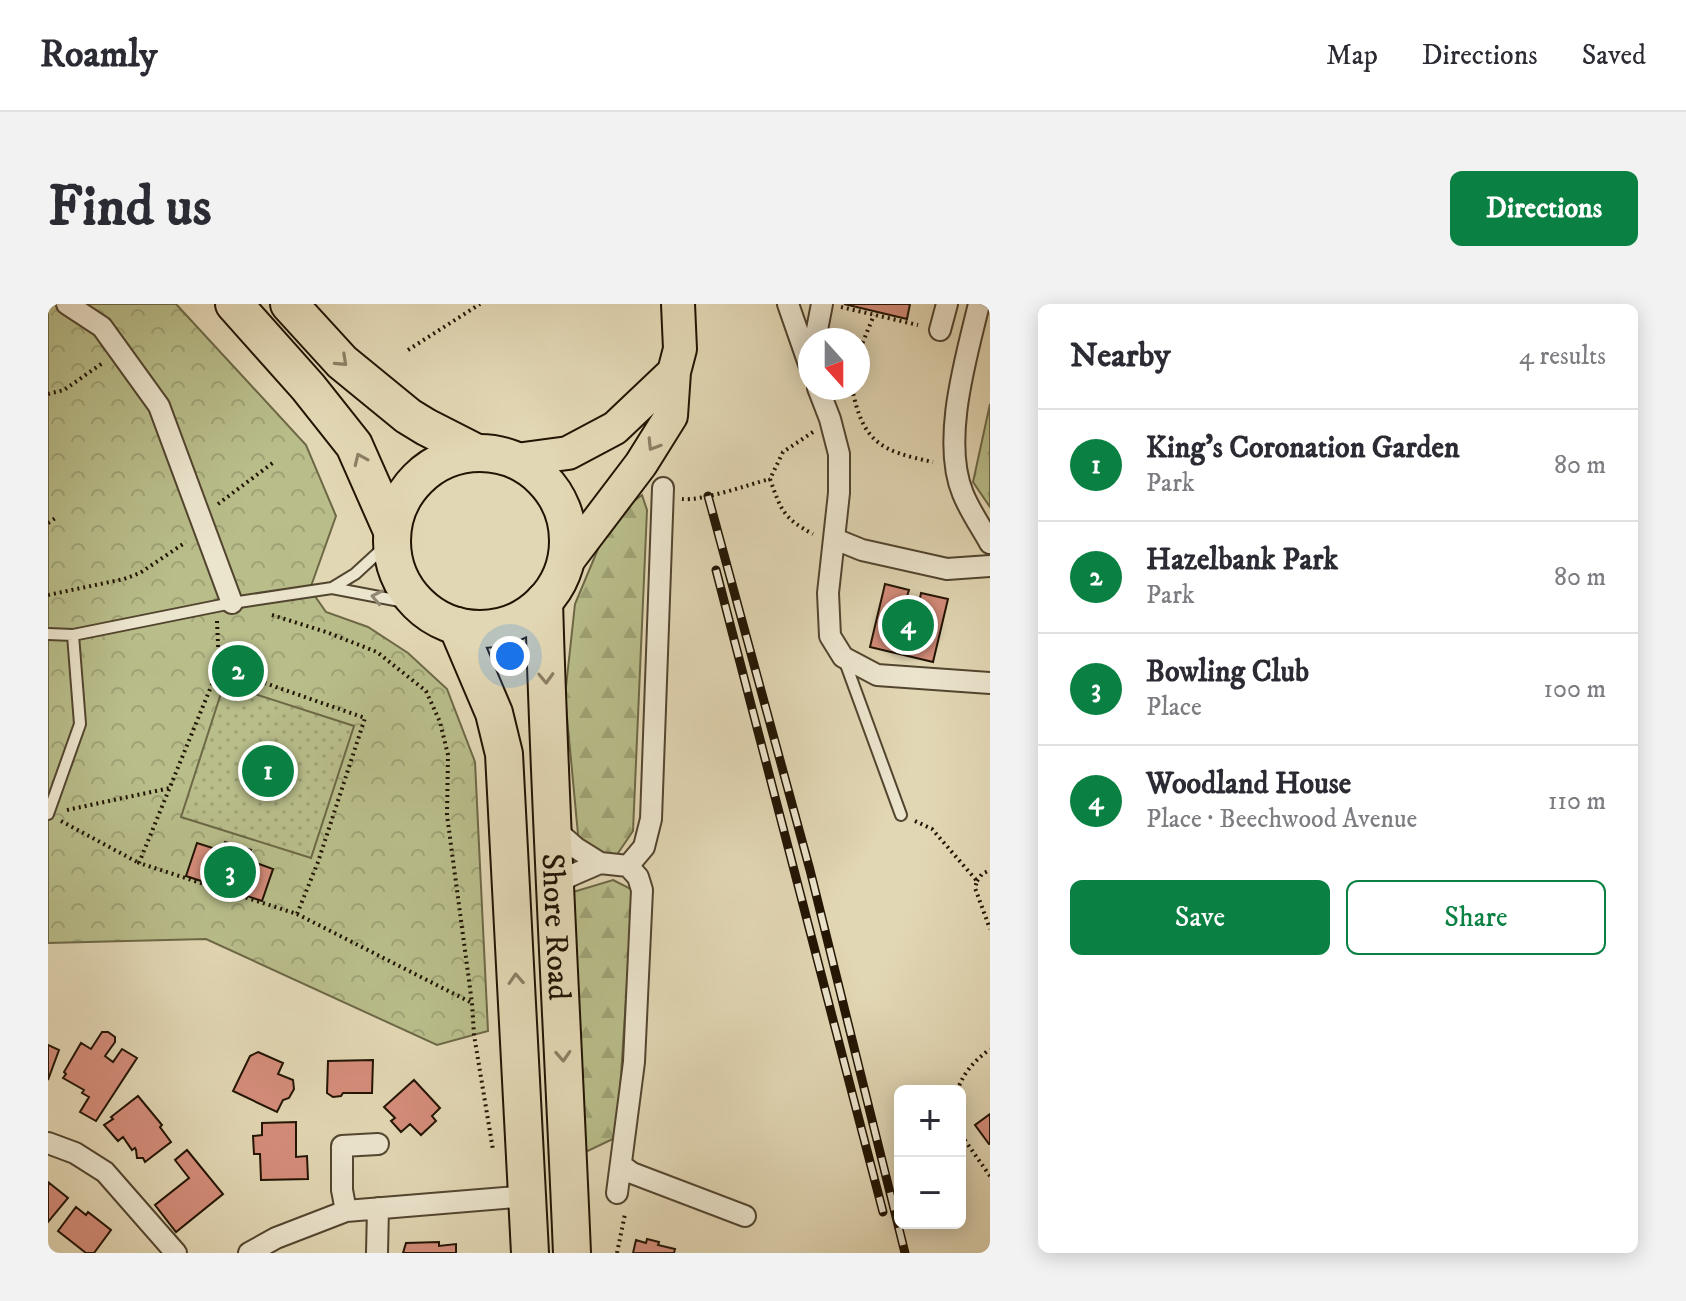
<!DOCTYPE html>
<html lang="en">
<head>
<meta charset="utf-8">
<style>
	body { margin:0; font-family:"IM FELL DW Pica",serif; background:#f2f2f3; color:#2b2b33 }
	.controls { position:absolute; right:24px; bottom:24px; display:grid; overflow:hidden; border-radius:12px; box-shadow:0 4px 20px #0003 }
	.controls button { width:72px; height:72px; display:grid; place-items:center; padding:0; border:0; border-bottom:2px solid #e1e1e2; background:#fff; color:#2b2b33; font:40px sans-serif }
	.compass { position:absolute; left:750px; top:24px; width:72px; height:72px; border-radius:50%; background:#fff; box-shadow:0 4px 20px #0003; rotate:159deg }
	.you { position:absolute; left:462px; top:352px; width:28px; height:28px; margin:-20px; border:6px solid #fff; border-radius:50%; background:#1a73e8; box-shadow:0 0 0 12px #1a73e833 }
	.badge { display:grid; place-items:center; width:52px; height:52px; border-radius:50%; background:#0b8043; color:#fff; font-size:26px; font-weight:700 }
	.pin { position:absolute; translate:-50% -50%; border:4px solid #fff; box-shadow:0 2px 8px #0006 }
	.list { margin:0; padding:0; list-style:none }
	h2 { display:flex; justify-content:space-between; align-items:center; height:104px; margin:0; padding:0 32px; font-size:34px }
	h2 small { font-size:26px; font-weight:400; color:#7c7c81 }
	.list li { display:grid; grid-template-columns:52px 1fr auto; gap:24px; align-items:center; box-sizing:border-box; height:112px; padding:0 32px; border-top:2px solid #e1e1e2 }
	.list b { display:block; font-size:30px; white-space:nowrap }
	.list p { margin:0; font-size:26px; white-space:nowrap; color:#7c7c81 }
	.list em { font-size:26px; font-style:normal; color:#7c7c81 }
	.actions { display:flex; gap:16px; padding:24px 32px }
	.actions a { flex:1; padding:18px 0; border:2px solid #0b8043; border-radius:12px; text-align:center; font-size:28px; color:#0b8043 }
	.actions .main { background:#0b8043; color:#fff }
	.map { position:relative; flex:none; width:942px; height:949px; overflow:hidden; border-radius:12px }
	header { display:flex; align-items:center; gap:48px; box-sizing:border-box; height:112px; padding:0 40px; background:#fff; border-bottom:2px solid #e1e1e2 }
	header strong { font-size:38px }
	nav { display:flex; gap:44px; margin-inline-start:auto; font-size:28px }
	.intro { display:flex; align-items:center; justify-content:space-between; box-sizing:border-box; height:192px; padding:0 48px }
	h1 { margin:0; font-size:56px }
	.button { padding:20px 36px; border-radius:12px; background:#0b8043; color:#fff; font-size:28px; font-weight:700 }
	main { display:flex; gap:48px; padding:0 48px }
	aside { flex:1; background:#fff; border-radius:12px; box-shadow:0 4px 20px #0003 }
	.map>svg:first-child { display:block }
</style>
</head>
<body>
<header>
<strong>Roamly</strong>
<nav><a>Map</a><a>Directions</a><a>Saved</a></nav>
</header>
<div class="intro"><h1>Find us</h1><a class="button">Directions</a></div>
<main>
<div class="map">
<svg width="942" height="949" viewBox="0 0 942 949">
	<defs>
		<pattern id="grass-tufts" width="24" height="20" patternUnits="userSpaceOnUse" patternTransform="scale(2)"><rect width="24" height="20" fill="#b8bd8a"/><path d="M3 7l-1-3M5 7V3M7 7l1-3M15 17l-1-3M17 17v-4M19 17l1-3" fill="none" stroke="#9ea275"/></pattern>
		<pattern id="forest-firs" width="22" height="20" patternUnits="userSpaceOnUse" patternTransform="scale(2)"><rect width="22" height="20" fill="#b8bd8a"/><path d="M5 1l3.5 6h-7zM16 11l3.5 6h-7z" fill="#9ea275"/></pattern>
		<pattern id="park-crowns" width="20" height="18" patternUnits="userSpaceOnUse" patternTransform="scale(2)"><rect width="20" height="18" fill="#b8bd8a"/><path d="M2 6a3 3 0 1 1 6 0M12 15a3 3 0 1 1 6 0" fill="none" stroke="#9ea275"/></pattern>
		<pattern id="garden-dots" width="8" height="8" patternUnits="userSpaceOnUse" patternTransform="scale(2)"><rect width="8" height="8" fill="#b8bd8a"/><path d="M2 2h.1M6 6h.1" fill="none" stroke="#9ea275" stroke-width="1.8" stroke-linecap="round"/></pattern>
	</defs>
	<rect width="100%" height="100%" fill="#e2d7b4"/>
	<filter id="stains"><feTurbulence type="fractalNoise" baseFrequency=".0025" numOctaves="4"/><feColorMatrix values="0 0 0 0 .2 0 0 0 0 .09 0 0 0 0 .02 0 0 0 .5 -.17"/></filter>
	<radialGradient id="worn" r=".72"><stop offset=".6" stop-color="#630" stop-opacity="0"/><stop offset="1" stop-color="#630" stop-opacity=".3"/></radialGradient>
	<path fill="url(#grass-tufts)" stroke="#6d6846" stroke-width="2" d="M942,100V203L925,178Z"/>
	<path fill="url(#forest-firs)" stroke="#6d6846" stroke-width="2" d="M594,191L599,206L585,527L568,552H550L531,541L517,392L527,300L555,233L567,211Z
		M565,576L585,586L569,833L525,854V588Z"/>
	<path fill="url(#park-crowns)" stroke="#6d6846" stroke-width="2" d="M0,0H128L258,141L288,212L262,285L278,308L320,323L360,349L399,385L427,458L440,727L389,741L158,635L0,639Z"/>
	<path fill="url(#garden-dots)" stroke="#6d6846" stroke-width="2" d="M176,380L306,422L263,554L133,513Z"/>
	<path fill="#d58d7b" stroke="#221403" stroke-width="2" d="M796,0H862L859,15Z
		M837,280L861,286L858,296L871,299L873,289L900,295L885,358L822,343Z
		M177,538L203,546L200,556L225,565L214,597L138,572L149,539L174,547Z
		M54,728H60L67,733V738L57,752L65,758L74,745L89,754L48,817L32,808L41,793L34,789L36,786L15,774L18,770L16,768L33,739L43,745Z
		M0,741L11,746L0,776Z
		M210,748L235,759L230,770L245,776L246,785L241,794L235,796L229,808L185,787L202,752Z
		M325,756L324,789H295L293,792L285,793L279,789L280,757Z
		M366,776L392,804L384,812L388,817L373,831L362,820L353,828L343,817L347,814L336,803Z
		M90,792L114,821L112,823L123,838L97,858L95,854H89L88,846L87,844L84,846L75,833L70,837L56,821L65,815L63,813Z
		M942,810V840H941L927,821Z
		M248,818V853L259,852L260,875L213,876L212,850H206L205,832L214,831V819Z
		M139,846L175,890L128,928L107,901L141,874L127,856Z
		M0,878L20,894L0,918Z
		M28,903L38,911L40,908L63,926L46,949H38L10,927Z
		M599,935L611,938L610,941L627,945L626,949H585L588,936L598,939Z
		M391,938V942L408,940V949H355L358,939Z"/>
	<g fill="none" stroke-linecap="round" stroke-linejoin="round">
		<g stroke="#52452f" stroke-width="14">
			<path id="lane" d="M284,284L307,270L344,236
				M0,330L25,331L184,299L284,284L373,301
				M796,355L853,511
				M0,510L32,420L25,331"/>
		</g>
		<g stroke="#52452f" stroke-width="24">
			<path id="street" d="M19,0L54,23L111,102L184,299
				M740,0L762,63
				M931,0C918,54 893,137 915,190C922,207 933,223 942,239
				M892,26L899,0
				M767,36L774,0
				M770,84L782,115L791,150V189L780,289L782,332L795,353L829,371L942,379
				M787,235L814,246L899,265L942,262
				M503,522L528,544L552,559L580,562L590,573L594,586L586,758L569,889
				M580,562L596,543L603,515L615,184
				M508,581L522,572L552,559
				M0,839L27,849L57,868L128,949
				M573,861L584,869L697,912
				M298,907L294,886V842L330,840
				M201,949L228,934L298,907L480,892
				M329,949L330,904"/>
		</g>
		<g stroke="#221403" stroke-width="36">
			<path id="primary" d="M468,156L520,149L567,124L626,68
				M518,259L593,160L623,112L626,68L632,45L630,0"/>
		</g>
		<g stroke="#221403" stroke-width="40">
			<g id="highway">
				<path d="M186,0L260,83L306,141L344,227"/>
				<path d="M241,0L294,58L360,112L378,123L429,149"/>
				<circle cx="432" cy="237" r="88"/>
				<path id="s1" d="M496,297C502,515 515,732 524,949"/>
				<path d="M409,322L446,409L456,450L482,949"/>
			</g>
		</g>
		<path stroke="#221403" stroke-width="4" stroke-dasharray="2 4" stroke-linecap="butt" d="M793,3L870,21
			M360,46L432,0
			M810,50L826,11
			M804,84C815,139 833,147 885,158
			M0,90L16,86L56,58
			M765,128L735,148L722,175C733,206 735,214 765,230
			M634,195C655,197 699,181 722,175
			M170,200L226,158
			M0,219L9,213
			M0,291L76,275L92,269L138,238
			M224,311L278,328L329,348L378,387L392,418L400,451L399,511L424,699L426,731L445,846
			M169,317L171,363
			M171,363L317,414L270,558L249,610L91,559Z
			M19,506L122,484
			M13,517L91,559
			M867,517L884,525L929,577L927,584L942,625
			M929,577L934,570L942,566
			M249,610L424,699
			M909,787C916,768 926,757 942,745
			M912,825L916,835L942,872
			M569,949L577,910"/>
		<use href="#lane" stroke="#ece5ce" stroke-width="10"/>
		<use href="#street" stroke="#ece5ce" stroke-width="20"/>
		<use href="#primary" stroke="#e2d7b4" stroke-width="32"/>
		<use href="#highway" stroke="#e2d7b4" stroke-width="36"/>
		<g stroke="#221403" stroke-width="9">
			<path id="rail" d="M660,192L762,566L857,949
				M668,266L835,908"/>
		</g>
		<use href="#rail" stroke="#ece5ce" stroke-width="6" stroke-dasharray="18" stroke-linecap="butt"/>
	</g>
	<defs><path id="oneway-chevron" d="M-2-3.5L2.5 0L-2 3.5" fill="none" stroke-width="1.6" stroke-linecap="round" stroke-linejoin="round" transform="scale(2)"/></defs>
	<g stroke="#8c7f64">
		<use href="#oneway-chevron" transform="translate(294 57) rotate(43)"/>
		<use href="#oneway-chevron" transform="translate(605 141) rotate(122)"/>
		<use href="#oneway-chevron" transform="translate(312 155) rotate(-114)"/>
		<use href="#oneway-chevron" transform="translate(498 374) rotate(88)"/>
		<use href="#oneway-chevron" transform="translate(468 675) rotate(-93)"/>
		<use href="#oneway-chevron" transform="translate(515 752) rotate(87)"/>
	</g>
	<use stroke="#918773" href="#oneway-chevron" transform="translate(329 293) rotate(-169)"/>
	<g text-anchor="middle" stroke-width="7" stroke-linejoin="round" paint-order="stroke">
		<g font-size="32" fill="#221403" stroke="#ece5ce">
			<text dy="11" stroke="none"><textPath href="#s1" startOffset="326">Shore Road</textPath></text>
		</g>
	</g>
	<rect width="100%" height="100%" filter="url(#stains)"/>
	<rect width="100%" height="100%" fill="url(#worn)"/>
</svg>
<div class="controls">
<button>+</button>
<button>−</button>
</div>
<svg class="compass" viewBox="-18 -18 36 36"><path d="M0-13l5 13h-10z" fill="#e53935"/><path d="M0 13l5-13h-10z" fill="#7c7c81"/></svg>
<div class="you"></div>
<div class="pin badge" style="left:220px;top:467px">1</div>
<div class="pin badge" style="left:190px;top:367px">2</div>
<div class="pin badge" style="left:182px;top:568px">3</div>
<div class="pin badge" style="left:860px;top:321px">4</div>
</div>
<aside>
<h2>Nearby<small>4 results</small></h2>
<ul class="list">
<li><span class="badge">1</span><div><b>King's Coronation Garden</b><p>Park</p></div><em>80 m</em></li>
<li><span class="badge">2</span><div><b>Hazelbank Park</b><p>Park</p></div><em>80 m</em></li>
<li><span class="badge">3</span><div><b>Bowling Club</b><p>Place</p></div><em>100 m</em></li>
<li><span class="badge">4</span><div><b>Woodland House</b><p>Place · Beechwood Avenue</p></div><em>110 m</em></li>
</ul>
<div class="actions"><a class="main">Save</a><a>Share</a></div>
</aside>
</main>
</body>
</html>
